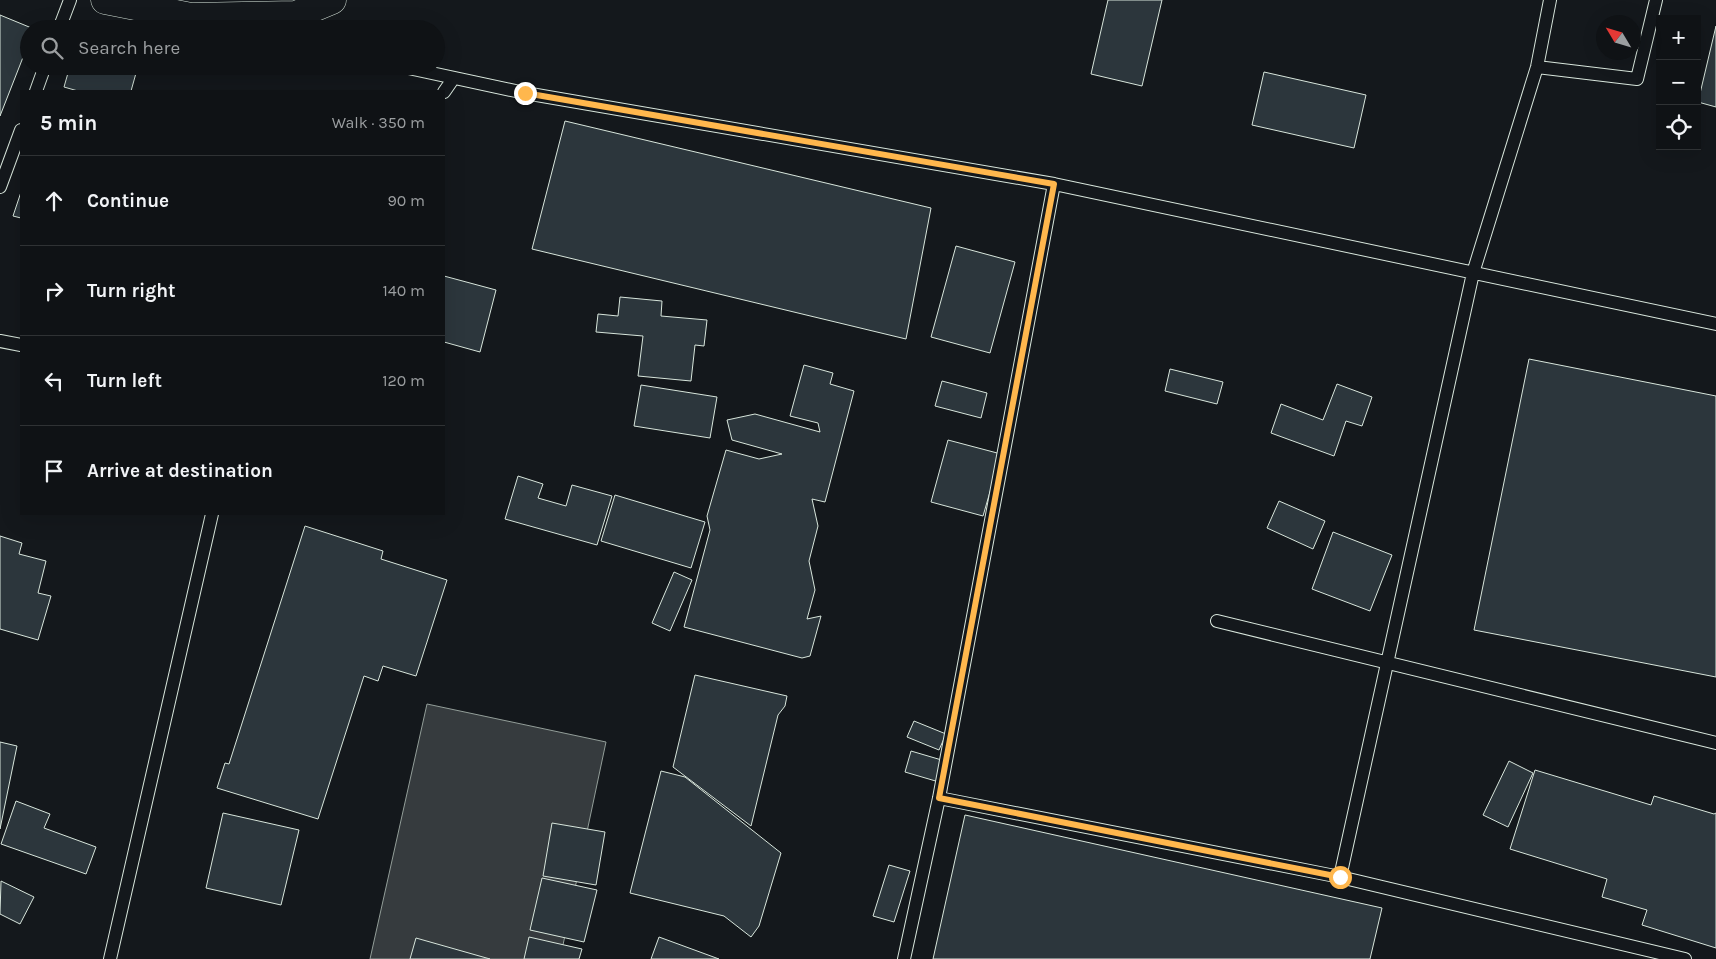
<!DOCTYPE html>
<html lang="en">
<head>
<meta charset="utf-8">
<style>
	body { margin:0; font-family:Karla,sans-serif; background:#1d2022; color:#f1f3f6 }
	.controls { position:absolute; right:15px; top:15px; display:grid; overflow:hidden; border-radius:0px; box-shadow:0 5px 20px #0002 }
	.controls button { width:45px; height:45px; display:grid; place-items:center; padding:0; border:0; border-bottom:1px solid #2f3234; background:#0f1215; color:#f1f3f6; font:25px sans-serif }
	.compass { position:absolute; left:1596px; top:15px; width:45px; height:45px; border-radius:50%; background:#0f1215; box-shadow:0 5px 20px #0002; rotate:308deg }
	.stop { position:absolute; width:15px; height:15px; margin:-11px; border:4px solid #ffb74d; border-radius:50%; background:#fff }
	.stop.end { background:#ffb74d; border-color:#fff; box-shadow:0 1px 5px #0008 }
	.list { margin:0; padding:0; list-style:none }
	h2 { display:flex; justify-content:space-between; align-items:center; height:65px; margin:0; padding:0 20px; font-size:21px }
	h2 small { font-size:16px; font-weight:400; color:#9b9ea0 }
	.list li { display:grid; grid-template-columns:32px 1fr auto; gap:15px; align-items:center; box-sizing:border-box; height:90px; padding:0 20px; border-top:1px solid #2f3234 }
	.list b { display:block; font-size:19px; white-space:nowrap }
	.list em { font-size:16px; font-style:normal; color:#9b9ea0 }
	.icon { flex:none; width:28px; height:28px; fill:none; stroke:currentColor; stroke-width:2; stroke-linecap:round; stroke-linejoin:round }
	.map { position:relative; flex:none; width:1716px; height:959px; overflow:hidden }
	.search { position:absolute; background:#0f1215; box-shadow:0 5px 20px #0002; left:20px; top:20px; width:425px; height:55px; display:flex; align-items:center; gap:12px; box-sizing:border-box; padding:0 18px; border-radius:28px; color:#9b9ea0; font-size:19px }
	.panel { position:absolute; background:#0f1215; box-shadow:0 5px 20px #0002; left:20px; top:90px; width:425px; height:425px; border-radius:0px }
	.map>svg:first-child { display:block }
</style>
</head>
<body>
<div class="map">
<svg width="1716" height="959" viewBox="0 0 1716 959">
	<rect width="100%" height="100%" fill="#14181c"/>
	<path fill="#363b3e" stroke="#939e99" d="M427,704L606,742L560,959H370Z"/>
	<path fill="#2c363c" stroke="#d8e6dc" d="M1108,0H1162L1142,86L1091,74Z
		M0,15L34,29H29V42L0,116Z
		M84,22L108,29H82Z
		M1716,26V107L1698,102Z
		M70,66H138L131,91H78L64,87Z
		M1264,72L1366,95L1354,148L1252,125Z
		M565,121L931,208L906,339L532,249Z
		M21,192V218L13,216Z
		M956,246L1015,262L990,353L931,337Z
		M444,276L496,290L480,352L444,342Z
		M620,297L662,301L661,316L707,320L704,346L695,345L691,381L638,376L643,336L596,332L598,314L618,316Z
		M1529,359L1716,396V677L1474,630Z
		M804,365L833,373L830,384L854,391L825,502L812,499L818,526L809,561L815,590L807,619L821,616L810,656L802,658L684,627L710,530L707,516L726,450L759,459L782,454L732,440L727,420L755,414L820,432L818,423L790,416Z
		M1170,369L1223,382L1217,404L1165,391Z
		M942,381L987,393L981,418L935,406Z
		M1337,384L1372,397L1362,426L1346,421L1334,456L1271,433L1281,404L1323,420Z
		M641,385L717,397L710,438L634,426Z
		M948,440L1001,454L983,516L931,502Z
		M518,476L543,484L538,498L566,506L572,485L612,496L597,545L505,519Z
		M615,495L705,522L691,568L601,541Z
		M1279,501L1325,521L1313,549L1267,528Z
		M305,526L383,551L381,559L447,580L416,676L383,666L378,681L364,676L318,819L217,788L225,763L229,764Z
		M1333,532L1392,555L1370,611L1312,589Z
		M0,536L22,543L19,554L46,561L38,593L51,596L38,640L0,629Z
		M674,572L692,580L670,631L652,623Z
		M695,675L787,696L785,706L778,715L751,826L673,767Z
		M914,721L946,734L939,750L907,737Z
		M0,742L17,746L0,829Z
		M911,751L945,761L939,782L905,772Z
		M1509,761L1533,773L1508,827L1483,815Z
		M1535,770L1651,805L1654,796L1714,814L1716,813V948L1642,925L1647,910L1602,897L1607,879L1510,849Z
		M661,771L685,777L781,853L759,926L751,937L724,916L630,893Z
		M16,801L50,814L44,828L96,847L86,874L1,844Z
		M223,813L299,830L281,905L206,888Z
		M965,815L1382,908L1370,959H933Z
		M552,823L605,832L596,885L543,876Z
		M889,865L910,871L894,922L873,916Z
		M542,878L597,890L584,942L530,930Z
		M1,881L34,897L20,924L0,914Z
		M529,937L582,949L579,959H524Z
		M659,937L719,959H651Z
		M416,938L490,959H410Z"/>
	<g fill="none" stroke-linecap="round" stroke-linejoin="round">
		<g stroke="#d8e6dc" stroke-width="14">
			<path id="lane" d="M296,15L317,29
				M59,29L70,0
				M399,66L525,93L1054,184L1716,324
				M1537,67L1637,79L1656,0
				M36,91L45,66
				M444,92L453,79
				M0,187L21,130
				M0,341L21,345
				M1217,621L1716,743
				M939,798L1340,877L1685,959
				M1340,877L1473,273L1537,67L1550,0
				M110,959L212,514
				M904,959L939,798L1054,184"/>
		</g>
		<g stroke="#d8e6dc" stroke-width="29">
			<path id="primary" d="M105,0L191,17L296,15L332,0"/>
		</g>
		<use href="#lane" stroke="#14181c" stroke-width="12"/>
		<use href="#primary" stroke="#14181c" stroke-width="28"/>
	</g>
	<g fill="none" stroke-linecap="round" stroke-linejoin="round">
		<path stroke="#ffb74d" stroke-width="6" d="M525,93L1054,184L939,798L1340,877"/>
	</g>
</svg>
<div class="controls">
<button>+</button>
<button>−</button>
<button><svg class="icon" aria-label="locate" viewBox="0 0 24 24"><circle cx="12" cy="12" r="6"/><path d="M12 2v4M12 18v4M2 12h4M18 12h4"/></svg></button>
</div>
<svg class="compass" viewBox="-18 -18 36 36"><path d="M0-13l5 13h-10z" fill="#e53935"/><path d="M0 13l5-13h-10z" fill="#9b9ea0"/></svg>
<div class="stop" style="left:1340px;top:877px"></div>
<div class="stop end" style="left:525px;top:93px"></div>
<div class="search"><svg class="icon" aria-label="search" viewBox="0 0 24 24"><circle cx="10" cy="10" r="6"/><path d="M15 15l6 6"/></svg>Search here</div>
<section class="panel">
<h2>5 min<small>Walk · 350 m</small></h2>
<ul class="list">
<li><svg class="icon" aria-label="ahead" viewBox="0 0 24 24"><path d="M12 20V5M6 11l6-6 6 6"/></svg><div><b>Continue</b></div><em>90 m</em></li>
<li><svg class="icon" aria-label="right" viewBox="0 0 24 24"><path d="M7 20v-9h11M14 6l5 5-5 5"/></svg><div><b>Turn right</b></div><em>140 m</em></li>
<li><svg class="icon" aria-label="left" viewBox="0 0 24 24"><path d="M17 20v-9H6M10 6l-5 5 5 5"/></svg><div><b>Turn left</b></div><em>120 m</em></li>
<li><svg class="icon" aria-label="arrive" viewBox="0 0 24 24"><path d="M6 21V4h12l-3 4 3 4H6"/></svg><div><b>Arrive at destination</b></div></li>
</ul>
</section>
</div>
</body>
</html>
